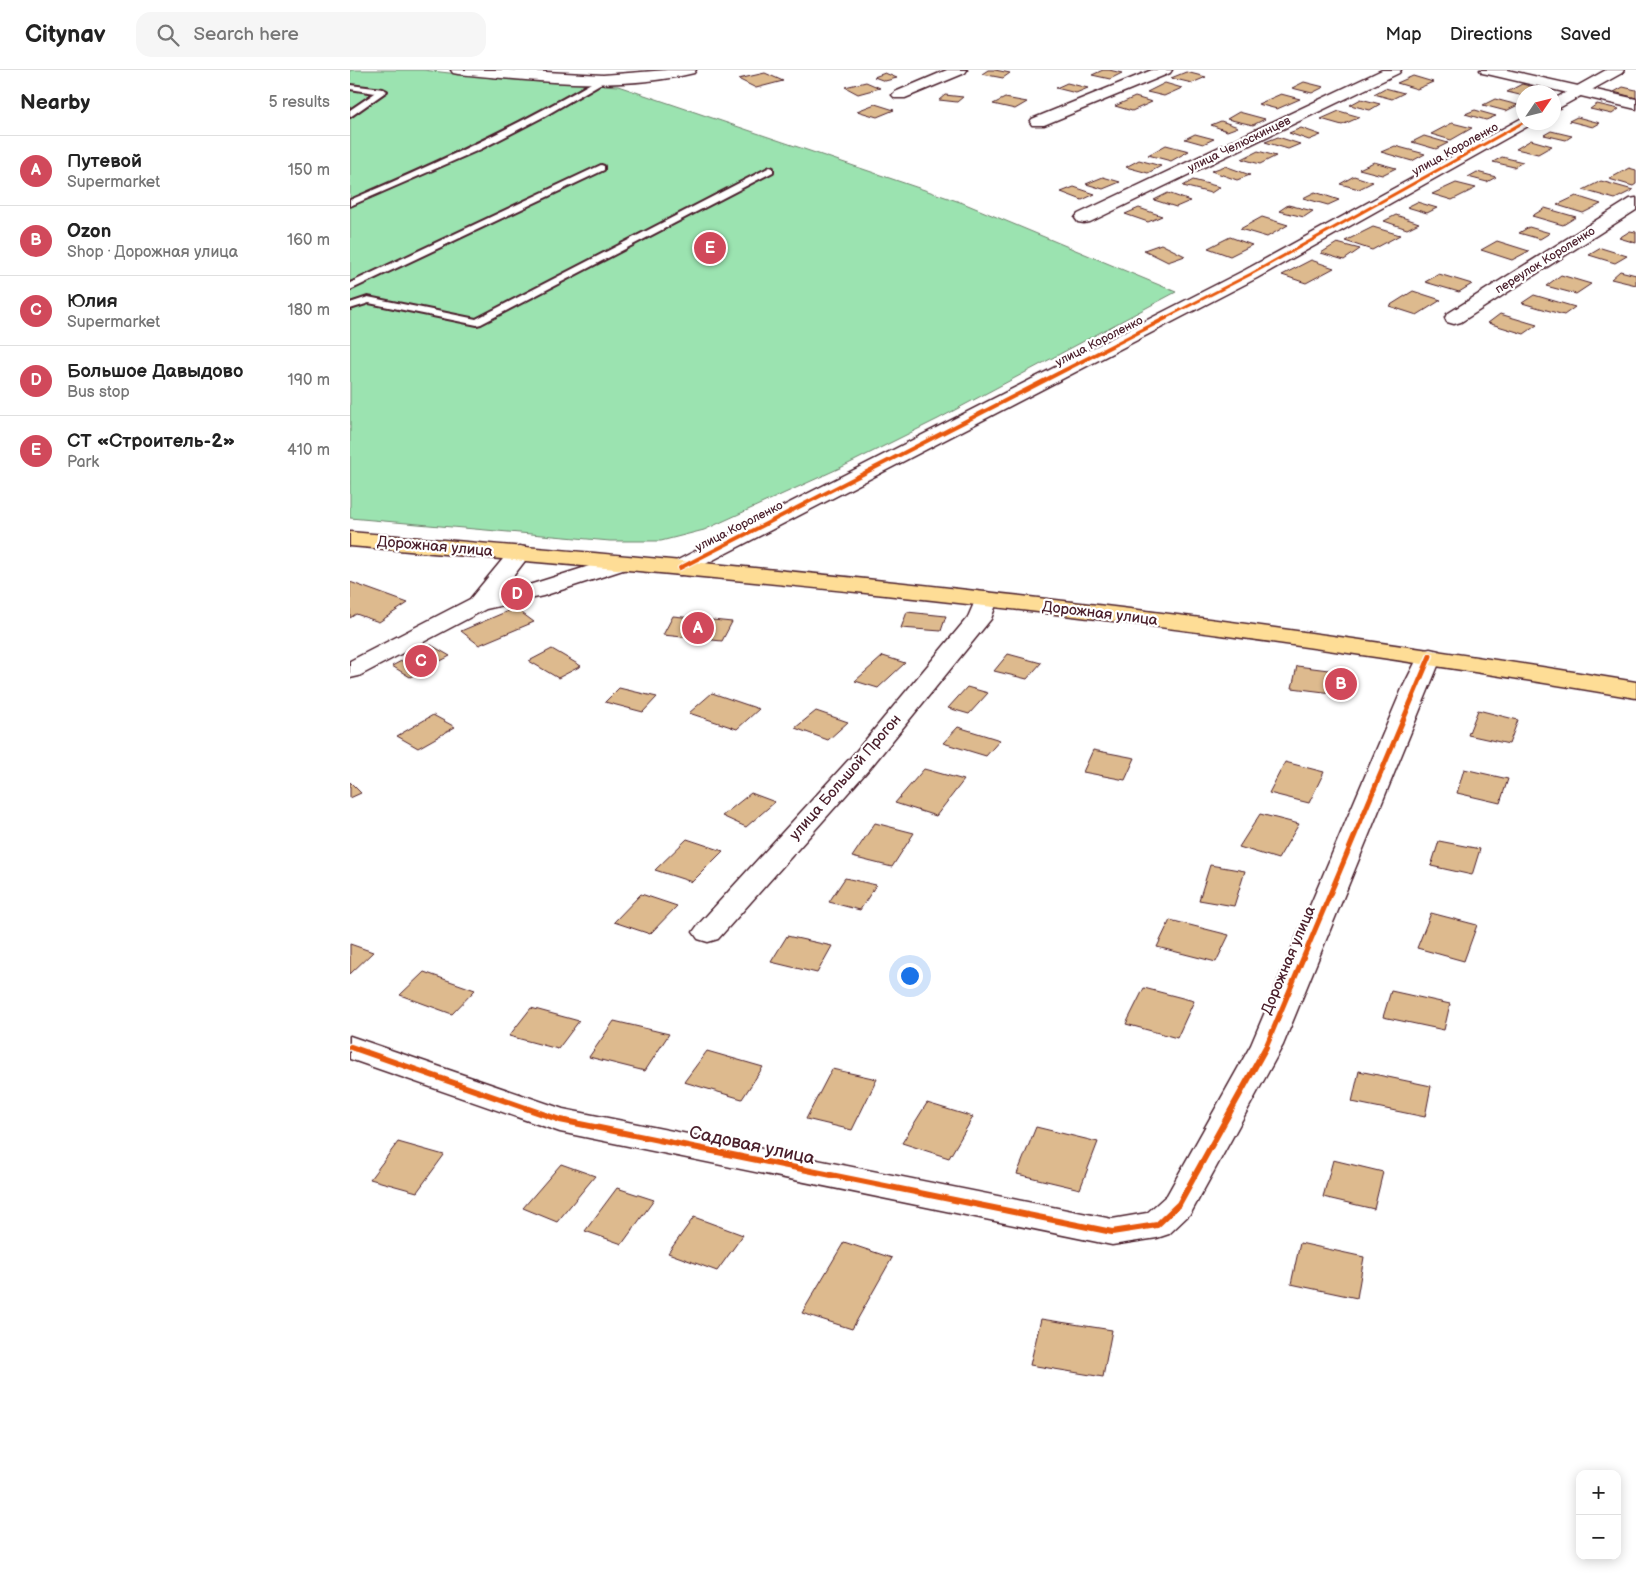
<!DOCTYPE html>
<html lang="en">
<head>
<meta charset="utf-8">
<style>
	body { margin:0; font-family:"Balsamiq Sans",sans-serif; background:#f6f6f6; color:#222 }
	.controls { position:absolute; right:15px; bottom:15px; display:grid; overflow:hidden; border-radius:10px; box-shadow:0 2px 12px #0003 }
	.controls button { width:45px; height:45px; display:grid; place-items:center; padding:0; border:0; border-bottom:1px solid #e0e0e0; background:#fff; color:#222; font:25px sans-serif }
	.compass { position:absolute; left:1166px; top:15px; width:45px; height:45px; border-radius:50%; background:#fff; box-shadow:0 2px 12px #0003; rotate:55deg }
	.you { position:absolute; left:559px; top:905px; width:18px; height:18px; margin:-12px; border:4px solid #fff; border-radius:50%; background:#1a73e8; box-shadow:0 0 0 8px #1a73e833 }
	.badge { display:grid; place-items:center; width:32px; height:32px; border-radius:50%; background:#d1495b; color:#fff; font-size:16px; font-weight:700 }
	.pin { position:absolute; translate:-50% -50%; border:2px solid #fff; box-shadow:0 1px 5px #0006 }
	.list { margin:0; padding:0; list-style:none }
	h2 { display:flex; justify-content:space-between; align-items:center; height:65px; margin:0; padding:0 20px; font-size:21px }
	h2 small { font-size:16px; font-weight:400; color:#767676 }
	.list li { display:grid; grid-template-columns:32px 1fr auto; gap:15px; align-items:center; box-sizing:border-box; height:70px; padding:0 20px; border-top:1px solid #e0e0e0 }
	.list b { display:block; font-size:19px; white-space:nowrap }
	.list p { margin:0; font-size:16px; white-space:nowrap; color:#767676 }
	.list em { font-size:16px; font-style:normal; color:#767676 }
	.icon { flex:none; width:28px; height:28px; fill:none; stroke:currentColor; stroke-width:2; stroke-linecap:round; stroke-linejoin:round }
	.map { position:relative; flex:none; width:1286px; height:1505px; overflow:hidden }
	header { display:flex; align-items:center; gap:30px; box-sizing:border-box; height:70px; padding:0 25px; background:#fff; border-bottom:1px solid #e0e0e0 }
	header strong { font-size:24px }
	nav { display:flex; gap:28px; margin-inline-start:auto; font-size:18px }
	.search { width:350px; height:45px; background:#f6f6f6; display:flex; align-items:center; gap:12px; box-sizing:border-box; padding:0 18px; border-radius:15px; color:#767676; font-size:19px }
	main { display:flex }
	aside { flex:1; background:#fff }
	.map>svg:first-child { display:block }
</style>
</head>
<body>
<header>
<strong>Citynav</strong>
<div class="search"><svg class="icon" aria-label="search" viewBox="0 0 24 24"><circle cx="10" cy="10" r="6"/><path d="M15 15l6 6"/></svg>Search here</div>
<nav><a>Map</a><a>Directions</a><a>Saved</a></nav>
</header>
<main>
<aside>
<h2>Nearby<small>5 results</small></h2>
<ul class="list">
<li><span class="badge">A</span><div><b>Путевой</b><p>Supermarket</p></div><em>150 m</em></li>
<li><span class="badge">B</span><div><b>Ozon</b><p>Shop · Дорожная улица</p></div><em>160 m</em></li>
<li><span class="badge">C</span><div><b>Юлия</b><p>Supermarket</p></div><em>180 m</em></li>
<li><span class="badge">D</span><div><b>Большое Давыдово</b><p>Bus stop</p></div><em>190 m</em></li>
<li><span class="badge">E</span><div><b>СТ «Строитель-2»</b><p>Park</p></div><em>410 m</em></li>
</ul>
</aside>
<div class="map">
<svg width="1286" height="1505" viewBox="0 0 1286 1505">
	<rect width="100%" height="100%" fill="#fff"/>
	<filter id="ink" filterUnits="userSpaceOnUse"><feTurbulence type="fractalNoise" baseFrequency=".02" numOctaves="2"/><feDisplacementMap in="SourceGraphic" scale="10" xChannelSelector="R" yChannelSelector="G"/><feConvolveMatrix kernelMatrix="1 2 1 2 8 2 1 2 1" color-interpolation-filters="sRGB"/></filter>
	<g filter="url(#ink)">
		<path fill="#9be3b0" stroke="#72816e" d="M0,0H73L143,8L268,16L613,133L826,222L588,349L492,397L354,460L311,471H260L0,448Z"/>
		<path fill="#ddba8e" stroke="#4a1f2b" d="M638,0H645L660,3L653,8L632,4Z
			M753,0H759L772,3L760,9L742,5Z
			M836,2L856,7L842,13L821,8Z
			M415,3L433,11L406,18L388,9Z
			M535,3L547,8L535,11L524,7Z
			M1063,6L1083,12L1067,19L1047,13Z
			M516,12L530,18L508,24L495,17Z
			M954,12L974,17L962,23L942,18Z
			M717,13L738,18L726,23L706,18Z
			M815,13L832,18L814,26L797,22Z
			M1172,14L1195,20L1189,22H1174V26L1157,22Z
			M1273,17L1286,20V28L1264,22Z
			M1035,18L1054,23L1042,29L1024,24Z
			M931,24L950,29L927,39L908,34Z
			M595,25L613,27L607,32L589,30Z
			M785,27L802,32L782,41L765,36Z
			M655,28L677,32L665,39L643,34Z
			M1011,29L1030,34L1020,40L1000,35Z
			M1145,29L1168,35L1156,41L1133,35Z
			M525,34L544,40L527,47L507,41Z
			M1247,34L1269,39L1262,44L1240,39Z
			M1125,40L1146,46L1136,50L1115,44Z
			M989,41L1010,47L992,55L971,49Z
			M889,42L915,49L903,55L877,49Z
			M1227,47L1250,53L1243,57L1219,51Z
			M871,51L888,57L877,61L861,55Z
			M1102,53L1122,58L1101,70L1081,64Z
			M951,58L971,65L959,70L939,63Z
			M1201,61L1222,66L1216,70L1194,65Z
			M845,64L864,69L853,74L835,69Z
			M1074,66L1098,73L1086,79L1062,72Z
			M928,67L950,74L938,79L915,72Z
			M1181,70L1202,76L1188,84L1166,79Z
			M816,75L839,81L821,91L798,85Z
			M1045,76L1075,84L1062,91L1031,82Z
			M908,81L926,86L910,94L892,89Z
			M1152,87L1173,92L1164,97L1143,92Z
			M789,90L811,96L798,103L776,97Z
			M1024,92L1046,98L1032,105L1009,99Z
			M875,96L900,105L887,110L861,101Z
			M1279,98L1286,100V114L1283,116L1259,109Z
			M1127,102L1146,107L1137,112L1118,107Z
			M1004,106L1023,112L1009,119L990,114Z
			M753,107L770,112L753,119L736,114Z
			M843,110L870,117L861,123L833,116Z
			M1251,111L1283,120L1265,129L1233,120Z
			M1106,113L1126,118L1102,130L1082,124Z
			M724,117L745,124L732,130L711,122Z
			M965,122L989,130L978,135L953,128Z
			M818,123L840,131L826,137L804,130Z
			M1226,126L1251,134L1233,143L1207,135Z
			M1067,132L1087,138L1077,143L1057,137Z
			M938,135L963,141L954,147L929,141Z
			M789,138L812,146L798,152L775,144Z
			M1195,138L1226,147L1213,155L1182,146Z
			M1046,145L1069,153L1057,159L1034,151Z
			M912,147L938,155L917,167L890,159Z
			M1023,157L1050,165L1022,180L995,171Z
			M1179,157L1200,163L1190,169L1169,163Z
			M1280,161L1286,162V173L1269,168Z
			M880,167L902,175L880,186L858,178Z
			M1147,171L1179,181L1162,190L1131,180Z
			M987,173L1010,179L994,190L971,183Z
			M811,174L835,186L818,192L794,180Z
			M1251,178L1277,186L1265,193L1239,185Z
			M961,190L984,198L956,213L932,205Z
			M1270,201L1286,205V215L1261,209Z
			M1089,204L1122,214L1109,222L1075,212Z
			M1211,205L1241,214L1226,224L1196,216Z
			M1063,221L1091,230L1067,245L1039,236Z
			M1184,225L1225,237L1214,245L1172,233Z
			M1150,244L1187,255L1174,264L1138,253Z
			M0,512L58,533L29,552L6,544L0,548Z
			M165,538L184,552L129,575L111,561Z
			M557,542L596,546L591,561L551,558Z
			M323,546L382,552L372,571L313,565Z
			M81,575L100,586L60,607L42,596Z
			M202,579L231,596L208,608L179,591Z
			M658,584L691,593L677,609L644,601Z
			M533,586L555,593L528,618L505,611Z
			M947,596L1002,603L999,625L942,618Z
			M617,617L638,623L619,644L598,638Z
			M269,618L307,627L293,642L255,632Z
			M362,623L409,639L387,659L339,643Z
			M1128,640L1168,650L1159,674L1118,665Z
			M466,641L498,652L478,670L445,658Z
			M83,645L105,657L68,678L47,666Z
			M608,657L650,670L636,686L593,673Z
			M743,680L785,688L775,710L733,702Z
			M935,692L974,702L959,733L919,723Z
			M574,699L614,710L586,746L545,733Z
			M1114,699L1158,709L1150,733L1107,723Z
			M0,712L11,723L0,728Z
			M401,723L425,732L396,757L372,746Z
			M910,744L949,754L928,789L889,777Z
			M525,753L564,763L542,797L502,787Z
			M337,769L373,781L342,812L305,800Z
			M1089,771L1130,779L1122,805L1081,796Z
			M860,795L895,801L884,836L849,830Z
			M495,808L526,815L510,840L479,832Z
			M291,824L327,836L300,864L264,852Z
			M1081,843L1127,855L1114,891L1067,878Z
			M820,850L879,865L866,892L807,877Z
			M437,866L482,876L467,903L421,892Z
			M0,874L23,882L0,904Z
			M74,902L125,920L102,944L50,925Z
			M794,918L844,931L827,968L776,954Z
			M1041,921L1100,934L1094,960L1033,947Z
			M181,938L229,951L208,979L159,966Z
			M264,951L319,964L295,1001L239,987Z
			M357,981L413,997L392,1029L334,1012Z
			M482,999L527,1009L502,1060L456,1049Z
			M1009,1001L1081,1016L1075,1047L1002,1032Z
			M577,1033L623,1047L599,1088L552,1073Z
			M686,1057L748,1072L730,1119L667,1104Z
			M48,1072L94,1085L67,1122L20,1109Z
			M983,1090L1033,1102L1024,1139L973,1127Z
			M211,1094L245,1106L207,1152L173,1138Z
			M267,1118L304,1130L272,1174L235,1161Z
			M344,1147L393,1165L367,1201L318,1183Z
			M494,1172L542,1188L502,1259L452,1243Z
			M950,1173L1014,1187L1007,1228L941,1214Z
			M691,1249L762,1260L753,1307L680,1295Z"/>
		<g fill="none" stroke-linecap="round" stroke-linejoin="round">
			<g stroke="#4a1f2b" stroke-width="4">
				<path id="service" d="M248,9L255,11L193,47L131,79L0,136V130C85,94 168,56 248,9Z
					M0,15L33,19L37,21L0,47V40L25,23L0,19Z
					M251,95L254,96V100L0,220V213Z
					M420,97L423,98V102L131,254L127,255L19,233L0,239V233L18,227L126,249Z"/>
			</g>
			<g stroke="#4a1f2b" stroke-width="3">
				<path id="minor" d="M101,0H158L253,5L317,0H346L344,3C266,22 187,11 108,4L103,3Z
					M597,0H617L615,3L555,28H545L542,25L545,22Z
					M802,0H822L820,3L694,55H682L680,52L682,49Z
					M1032,0H1051L1049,3L740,152L734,153L728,152L725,148L728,144Z
					M1130,0H1157L1286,29V39L1137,4L1132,3Z
					M1286,128V140L1111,252L1104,254L1097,252L1095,248L1097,244L1280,129Z
					M170,476L178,478L181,483L151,522L179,515L271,486L279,488L283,493L279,498L193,526L136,539L9,606L0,608V591L120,529L162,478Z
					M636,522L644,524L648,529L641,549L521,697L368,869L358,872L348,869L343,862L348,855L503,685L618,547L628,524Z
					M1080,579L1089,581L1092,586L933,975L841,1143L819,1164L807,1168L762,1175L210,1062L0,989V966L213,1039L762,1149L797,1143L817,1125L901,975L1052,619L1071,581Z"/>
			</g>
			<g stroke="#4a1f2b" stroke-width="3">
				<path id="tertiary" d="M1256,0H1274L1272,3L1209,38L1204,39V29Z
					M1174,47V52H1181L1180,55L907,208L338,503L330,505L322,503L318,498L322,493L895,200Z"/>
			</g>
			<g stroke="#4a1f2b" stroke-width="3">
				<path id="primary" d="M0,462C212,480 424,498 635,522C853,546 1070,577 1286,612V628C1070,592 852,560 635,536C424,512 212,494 0,476Z"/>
			</g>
			<use href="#service" fill="#fff" fill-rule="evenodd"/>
			<use href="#minor" fill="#fff" fill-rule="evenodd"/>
			<use href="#tertiary" fill="#fff" fill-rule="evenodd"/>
			<use href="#primary" fill="#fedd96" fill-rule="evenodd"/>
			<g stroke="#fff" stroke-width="5">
				<path id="cycleway-far3" d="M813,249L901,204L1174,52"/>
			</g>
			<g stroke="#fff" stroke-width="6">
				<path id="cycleway-far2" d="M330,498L816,248"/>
			</g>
			<g stroke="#fff" stroke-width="8">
				<path id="cycleway-far1" d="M0,977L5,979
					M915,979L1080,586"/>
			</g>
			<g stroke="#fff" stroke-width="9">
				<path id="cycleway" d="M1,977L210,1050L762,1162L807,1155L829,1134L916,977"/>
			</g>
			<use href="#cycleway-far3" stroke="#e8590c" stroke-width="3"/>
			<use href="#cycleway-far2" stroke="#e8590c" stroke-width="4"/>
			<use href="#cycleway-far1" stroke="#e8590c" stroke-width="5"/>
			<use href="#cycleway" stroke="#e8590c" stroke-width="6"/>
		</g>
	</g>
	<g text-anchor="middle" stroke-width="4.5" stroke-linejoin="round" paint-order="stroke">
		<g font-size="12" fill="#4a1f2b" stroke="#fff">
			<text transform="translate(889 74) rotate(-26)" y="4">улица Челюскинцев</text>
			<text transform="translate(1105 79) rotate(-29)" y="4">улица Короленко</text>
			<text transform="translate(1195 190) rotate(-32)" y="4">переулок Короленко</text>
			<text transform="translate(749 271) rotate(-27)" y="4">улица Короленко</text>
			<text transform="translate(389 456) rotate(-27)" y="4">улица Короленко</text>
		</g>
		<g font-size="15" fill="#4a1f2b" stroke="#fff">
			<text transform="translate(85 476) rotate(5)" y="5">Дорожная улица</text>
			<text transform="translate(750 543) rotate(7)" y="5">Дорожная улица</text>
			<text transform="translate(495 707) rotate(-49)" y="5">улица Большой Прогон</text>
			<text transform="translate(938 890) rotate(-67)" y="5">Дорожная улица</text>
		</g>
		<g font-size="18" fill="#4a1f2b" stroke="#fff">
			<text transform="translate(402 1075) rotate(12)" y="6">Садовая улица</text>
		</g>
	</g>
</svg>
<div class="controls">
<button>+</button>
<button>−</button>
</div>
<svg class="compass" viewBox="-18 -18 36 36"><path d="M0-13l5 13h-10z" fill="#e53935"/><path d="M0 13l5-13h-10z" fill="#767676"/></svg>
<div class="you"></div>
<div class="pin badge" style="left:348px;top:558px">A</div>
<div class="pin badge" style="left:991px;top:614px">B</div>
<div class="pin badge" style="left:71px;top:591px">C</div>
<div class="pin badge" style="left:167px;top:524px">D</div>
<div class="pin badge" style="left:360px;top:178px">E</div>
</div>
</main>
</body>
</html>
